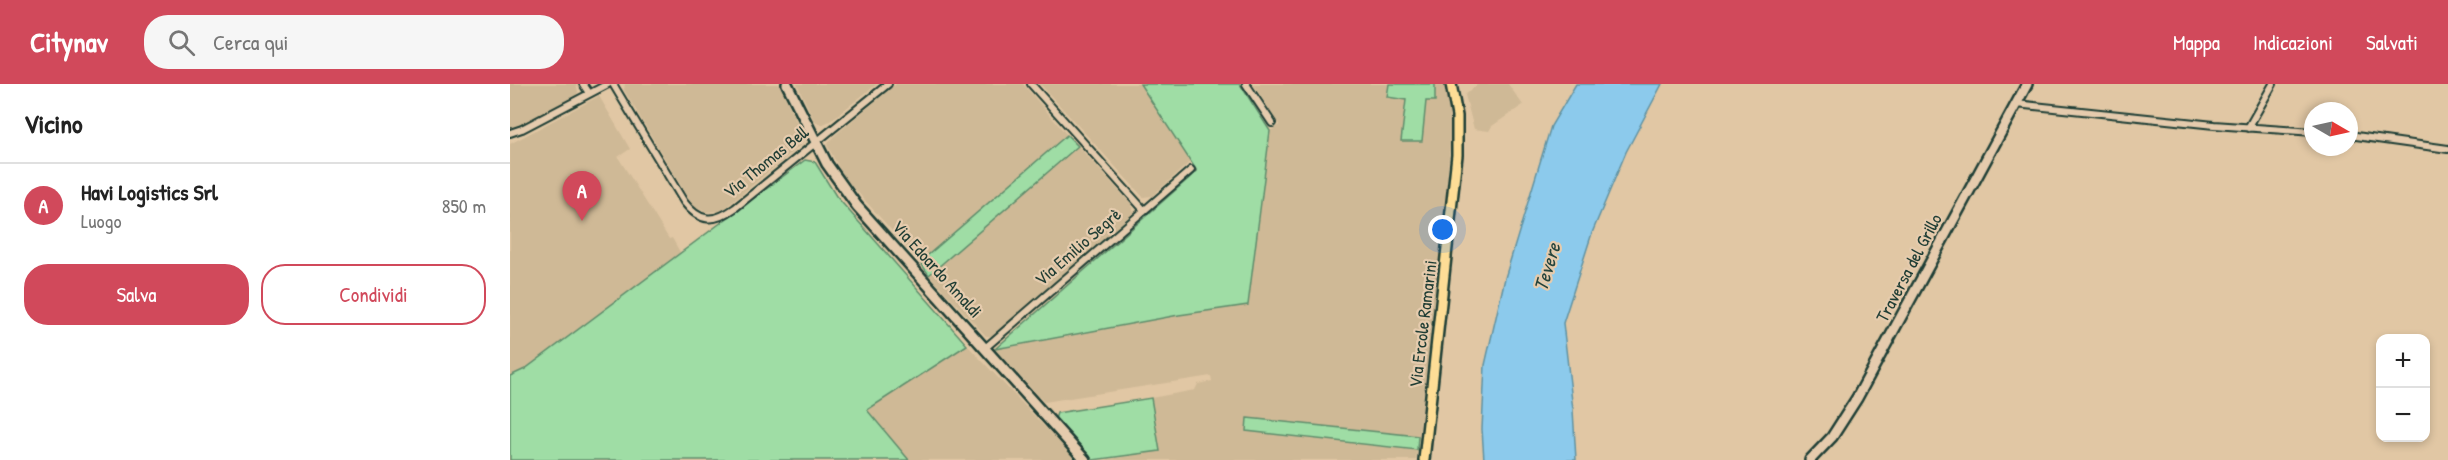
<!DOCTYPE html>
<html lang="it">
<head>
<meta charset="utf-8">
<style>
	body { margin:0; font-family:"Patrick Hand",sans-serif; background:#f6f6f6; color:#222 }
	.controls { position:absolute; right:18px; bottom:18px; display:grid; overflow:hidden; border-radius:12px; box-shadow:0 3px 9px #0003 }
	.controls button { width:54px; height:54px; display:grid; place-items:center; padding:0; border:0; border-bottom:2px solid #e0e0e0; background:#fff; color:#222; font:30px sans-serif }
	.compass { position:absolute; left:1794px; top:18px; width:54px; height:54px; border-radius:50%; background:#fff; box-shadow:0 3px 9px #0003; rotate:99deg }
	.you { position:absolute; left:933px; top:146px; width:21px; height:21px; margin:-15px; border:4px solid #fff; border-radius:50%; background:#1a73e8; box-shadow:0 0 0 9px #1a73e833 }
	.badge { display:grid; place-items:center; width:39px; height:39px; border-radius:50%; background:#d1495b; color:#fff; font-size:20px; font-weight:700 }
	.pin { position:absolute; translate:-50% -50px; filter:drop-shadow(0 2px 3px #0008) }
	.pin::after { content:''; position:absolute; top:32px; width:21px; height:18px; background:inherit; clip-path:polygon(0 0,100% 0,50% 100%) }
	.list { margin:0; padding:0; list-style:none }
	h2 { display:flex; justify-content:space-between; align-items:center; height:78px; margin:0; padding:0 24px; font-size:26px }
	h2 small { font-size:20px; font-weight:400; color:#767676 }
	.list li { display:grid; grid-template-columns:39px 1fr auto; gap:18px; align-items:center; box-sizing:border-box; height:84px; padding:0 24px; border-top:2px solid #e0e0e0 }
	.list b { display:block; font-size:22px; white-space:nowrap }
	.list p { margin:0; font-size:20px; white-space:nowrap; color:#767676 }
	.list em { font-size:20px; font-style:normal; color:#767676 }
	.actions { display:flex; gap:12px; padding:18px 24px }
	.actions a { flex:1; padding:14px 0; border:2px solid #d1495b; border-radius:24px; text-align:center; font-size:21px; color:#d1495b }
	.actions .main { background:#d1495b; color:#fff }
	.icon { flex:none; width:33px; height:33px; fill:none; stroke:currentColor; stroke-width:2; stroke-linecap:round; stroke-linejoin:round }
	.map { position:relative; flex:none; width:1938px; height:376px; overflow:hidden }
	header { display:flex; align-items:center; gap:36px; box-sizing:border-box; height:84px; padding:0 30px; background:#d1495b; color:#fff }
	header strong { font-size:28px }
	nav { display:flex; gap:33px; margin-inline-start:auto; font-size:21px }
	.search { width:420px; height:54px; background:#f6f6f6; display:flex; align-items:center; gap:15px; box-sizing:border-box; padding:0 21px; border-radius:24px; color:#767676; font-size:22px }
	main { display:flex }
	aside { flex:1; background:#fff }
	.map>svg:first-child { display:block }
</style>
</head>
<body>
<header>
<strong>Citynav</strong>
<div class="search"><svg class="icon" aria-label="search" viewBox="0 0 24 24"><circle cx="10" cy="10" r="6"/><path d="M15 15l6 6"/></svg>Cerca qui</div>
<nav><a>Mappa</a><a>Indicazioni</a><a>Salvati</a></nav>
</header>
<main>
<aside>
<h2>Vicino<small></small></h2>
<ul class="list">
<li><span class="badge">A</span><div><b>Havi Logistics Srl</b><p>Luogo</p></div><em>850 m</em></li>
</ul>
<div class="actions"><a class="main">Salva</a><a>Condividi</a></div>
</aside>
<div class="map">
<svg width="1938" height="376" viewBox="0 0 1938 376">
	<rect width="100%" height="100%" fill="#e1c7a4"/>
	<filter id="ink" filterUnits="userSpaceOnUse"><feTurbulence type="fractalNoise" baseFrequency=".0167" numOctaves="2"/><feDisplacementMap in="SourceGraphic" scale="12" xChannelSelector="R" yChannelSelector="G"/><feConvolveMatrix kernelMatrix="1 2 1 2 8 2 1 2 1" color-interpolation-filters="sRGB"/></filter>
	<g filter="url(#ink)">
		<path fill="#cfb996" d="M0,0H66L68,8L66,12L0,46Z
			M115,0H269L293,52V59L215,124L210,127L196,128L186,124L180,117L114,6Z
			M287,0H367L320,37L311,41L304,36Z
			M386,0H513L557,51L410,178L334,93L317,61L323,53Z
			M530,0H630L681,77L642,112L633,113Z
			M743,0H934L939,25L941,53L925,214L906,376H595L650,367L641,314L685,306L688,300L702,297L701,292L534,318L485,265L669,231L738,221L760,47L769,41Z
			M968,0H998L1013,21L982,42L979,47L964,45L955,11Z
			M89,12L120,65L108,73L159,155L162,154L171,170L15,285L0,292V60Z
			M568,62L622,121L623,128L619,133L482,252H476L419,191Z
			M457,261L566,376H399L357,326Z"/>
		<path fill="#9fdda5" stroke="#5f8d6c" stroke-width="1.5" d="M630,0H730L760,47L738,221L669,231L485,265L687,87Z
			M879,0H925V17H916L912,57H891L896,16L877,13Z
			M557,51L568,62L419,191L410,178Z
			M295,76L305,78L326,112L457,261L357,326L399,376H0V292L15,285Z
			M641,314L650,367L583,376L545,335L547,329Z
			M737,334L908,352L907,366L736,347Z"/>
		<path fill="#8ccaec" stroke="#6092a2" stroke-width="1.5" d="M1066,0H1152L1116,68L1082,149L1053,239L1063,326L1066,376H974L972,345L975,281L995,194L1041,42Z"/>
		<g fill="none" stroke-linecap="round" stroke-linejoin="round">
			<g stroke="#1f3d34" stroke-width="10">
				<path id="street" d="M73,0L79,9
					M103,0L174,118C190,139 204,139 225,124L378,0
					M521,0L634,126
					M736,0L762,39
					M1506,20L1704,41L1803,48
					M1738,44L1763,0
					M0,49L12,45L98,0
					M1839,51L1938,65
					M475,264L681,86"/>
			</g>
			<g stroke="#1f3d34" stroke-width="14">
				<path id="secondary" d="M277,0L317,80L347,122L575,376
					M1300,376L1322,353L1347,314L1517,0"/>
			</g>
			<g stroke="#1f3d34" stroke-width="14">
				<path id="primary" d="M914,376L947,71V32L941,0"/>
			</g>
			<use href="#street" stroke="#e5cbad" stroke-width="6"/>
			<use href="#secondary" stroke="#e5cbad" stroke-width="9"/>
			<use href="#primary" stroke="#fedd96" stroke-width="9"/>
		</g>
	</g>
	<g text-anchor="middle" stroke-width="4.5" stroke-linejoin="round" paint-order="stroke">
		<g font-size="18" fill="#1f3d34" stroke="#e5cbad">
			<text transform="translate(256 78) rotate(-39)" y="6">Via Thomas Bell</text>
			<text transform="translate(568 163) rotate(-41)" y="6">Via Emilio Segrè</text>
			<text transform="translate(1399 184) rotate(-62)" y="6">Traversa del Grillo</text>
			<text transform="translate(427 185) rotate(48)" y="6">Via Edoardo Amaldi</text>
			<text transform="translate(913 240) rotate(-83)" y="6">Via Ercole Ramarini</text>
		</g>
		<g font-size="20" font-style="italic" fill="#24443d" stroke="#e5cbad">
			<text transform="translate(1037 183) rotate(-73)" y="7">Tevere</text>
		</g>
	</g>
</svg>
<div class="controls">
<button>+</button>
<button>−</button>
</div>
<svg class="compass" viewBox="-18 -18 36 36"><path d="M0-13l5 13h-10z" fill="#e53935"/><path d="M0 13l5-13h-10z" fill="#767676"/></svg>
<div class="you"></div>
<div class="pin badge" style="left:72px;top:137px">A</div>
</div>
</main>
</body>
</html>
